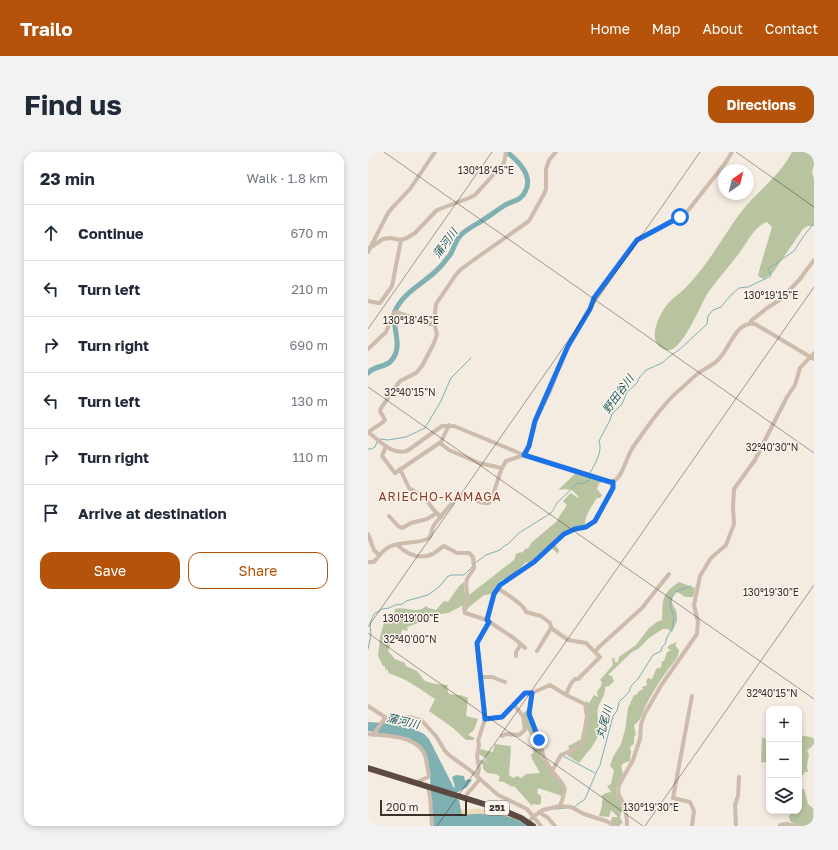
<!DOCTYPE html>
<html lang="en">
<head>
<meta charset="utf-8">
<style>
	body { margin:0; font-family:"Golos Text","Noto Sans JP",sans-serif; background:#f2f2f3; color:#1f2937 }
	.controls { position:absolute; right:12px; bottom:12px; display:grid; overflow:hidden; border-radius:8px; box-shadow:0 2px 6px #0003 }
	.controls button { width:36px; height:36px; display:grid; place-items:center; padding:0; border:0; border-bottom:1px solid #e0e1e3; background:#fff; color:#1f2937; font:20px sans-serif }
	.compass { position:absolute; left:350px; top:12px; width:36px; height:36px; border-radius:50%; background:#fff; box-shadow:0 2px 6px #0003; rotate:35deg }
	.scale { position:absolute; left:12px; bottom:10px; width:87px; box-sizing:border-box; padding-left:4px; border:2px solid #3b302b; border-top:0; font-size:11px; line-height:14px; white-space:nowrap; color:#3b302b; -webkit-text-stroke:3px #fbf5ee; paint-order:stroke }
	.stop { position:absolute; width:12px; height:12px; margin:-9px; border:3px solid #1a73e8; border-radius:50%; background:#fff }
	.stop.end { background:#1a73e8; border-color:#fff; box-shadow:0 1px 4px #0008 }
	.list { margin:0; padding:0; list-style:none }
	h2 { display:flex; justify-content:space-between; align-items:center; height:52px; margin:0; padding:0 16px; font-size:17px }
	h2 small { font-size:13px; font-weight:400; color:#747a83 }
	.list li { display:grid; grid-template-columns:26px 1fr auto; gap:12px; align-items:center; box-sizing:border-box; height:56px; padding:0 16px; border-top:1px solid #e0e1e3 }
	.list b { display:block; font-size:15px; white-space:nowrap }
	.list em { font-size:13px; font-style:normal; color:#747a83 }
	.actions { display:flex; gap:8px; padding:12px 16px }
	.actions a { flex:1; padding:9px 0; border:1px solid #b45309; border-radius:12px; text-align:center; font-size:14px; color:#b45309 }
	.actions .main { background:#b45309; color:#fff }
	.icon { flex:none; width:22px; height:22px; fill:none; stroke:currentColor; stroke-width:2; stroke-linecap:round; stroke-linejoin:round }
	.map { position:relative; flex:none; width:446px; height:674px; overflow:hidden; border-radius:12px }
	header { display:flex; align-items:center; gap:24px; box-sizing:border-box; height:56px; padding:0 20px; background:#b45309; color:#fff }
	header strong { font-size:19px }
	nav { display:flex; gap:22px; margin-inline-start:auto; font-size:14px }
	.intro { display:flex; align-items:center; justify-content:space-between; box-sizing:border-box; height:96px; padding:0 24px }
	h1 { margin:0; font-size:28px }
	.button { padding:10px 18px; border-radius:12px; background:#b45309; color:#fff; font-size:14px; font-weight:700 }
	main { display:flex; gap:24px; padding:0 24px }
	aside { flex:1; background:#fff; border-radius:12px; box-shadow:0 2px 6px #0003 }
	.map>svg:first-child { display:block }
</style>
</head>
<body>
<header>
<strong>Trailo</strong>
<nav><a>Home</a><a>Map</a><a>About</a><a>Contact</a></nav>
</header>
<div class="intro"><h1>Find us</h1><a class="button">Directions</a></div>
<main>
<aside>
<h2>23 min<small>Walk · 1.8 km</small></h2>
<ul class="list">
<li><svg class="icon" aria-label="ahead" viewBox="0 0 24 24"><path d="M12 20V5M6 11l6-6 6 6"/></svg><div><b>Continue</b></div><em>670 m</em></li>
<li><svg class="icon" aria-label="left" viewBox="0 0 24 24"><path d="M17 20v-9H6M10 6l-5 5 5 5"/></svg><div><b>Turn left</b></div><em>210 m</em></li>
<li><svg class="icon" aria-label="right" viewBox="0 0 24 24"><path d="M7 20v-9h11M14 6l5 5-5 5"/></svg><div><b>Turn right</b></div><em>690 m</em></li>
<li><svg class="icon" aria-label="left" viewBox="0 0 24 24"><path d="M17 20v-9H6M10 6l-5 5 5 5"/></svg><div><b>Turn left</b></div><em>130 m</em></li>
<li><svg class="icon" aria-label="right" viewBox="0 0 24 24"><path d="M7 20v-9h11M14 6l5 5-5 5"/></svg><div><b>Turn right</b></div><em>110 m</em></li>
<li><svg class="icon" aria-label="arrive" viewBox="0 0 24 24"><path d="M6 21V4h12l-3 4 3 4H6"/></svg><div><b>Arrive at destination</b></div></li>
</ul>
<div class="actions"><a class="main">Save</a><a>Share</a></div>
</aside>
<div class="map">
<svg width="446" height="674" viewBox="0 0 446 674">
	<rect width="100%" height="100%" fill="#f4ebe1"/>
	<path fill="#b8c4a0" d="M424,0H446V13L444,19L446,28V74H440L435,77L404,122L395,127L390,124L391,119L404,75L399,70C386,74 378,93 369,104C359,117 347,130 338,144C332,155 312,203 298,198C279,192 288,169 296,157C300,150 307,145 313,140C338,117 353,87 373,60C389,39 412,24 424,0Z
		M208,321L235,330L231,331L229,337L234,343L232,346H229C224,354 216,364 217,374L185,390L191,398L190,402L186,398L179,395L161,412L158,410C154,414 151,418 146,421C134,430 131,425 124,442L116,443L101,455L97,460L96,453L80,461L64,463L58,468L39,475L40,479L34,478L33,483L26,481L20,499L27,507L37,511L38,514L49,519L57,529L67,532L80,533L79,536L81,542L92,543L100,546L98,564L110,567L106,578L100,583L107,586L105,588H98L85,576L61,559L67,547C52,537 38,526 20,521V518L17,517V514H15L10,504L12,485L18,463L19,462L26,461L27,457C38,454 49,463 58,454L61,456L68,458L76,449L80,450L91,434L96,430V437L98,443H101L146,408L148,402L153,400L154,401L158,396L160,397L163,391L189,369C190,365 196,358 199,353L195,349L203,341L210,346V344L203,337L200,338L198,337L190,338Z
		M311,430L327,436L325,445H317L311,441L307,440C299,455 309,452 309,464C310,470 306,475 304,480L300,477H295L281,486L270,497L264,500L240,523L244,524L246,529L241,534L237,535C238,543 232,549 230,556C228,564 232,571 231,578C230,591 218,601 211,611L199,603L203,600L200,594L212,588L218,580V549L221,551L226,543L230,545L229,540L233,534L234,530L232,528L245,513L244,506H246L247,510H250L251,505L268,493L281,476L289,470L294,468C295,447 293,442 311,430Z
		M308,490L309,491L307,493L311,498C310,508 304,511 299,519C291,530 283,543 277,555C274,561 273,569 266,573L268,583L266,584V592L262,595L263,600L262,609L256,611L253,614L255,622C251,629 245,638 250,646C252,649 254,651 254,655C255,661 249,664 255,670L251,674H247L243,670L244,665H250L243,658L241,665L231,664L234,654V649L235,647L233,644L238,641L243,640L239,634L243,632L246,618L242,614L245,605L253,592L257,578L260,556L266,543H268L272,538H275L274,535L279,533L278,530L280,526L284,527L288,517L293,515L294,509H296L299,500L303,498L299,496L303,492H305Z
		M160,558L167,571L174,607L194,633L196,637L194,644L170,636L169,641L173,644V651L171,653L165,652L164,654L146,634L144,635L136,630L130,629L132,625L128,622L119,621L115,617V613L111,610L112,608L117,609L118,606L110,602L112,597L125,600L127,592L143,594L141,623L145,626L149,624L153,626L158,622L172,621L164,607L163,602L166,601L163,584L154,568L156,560Z
		M431,583L443,585L446,587V592L439,599L441,602L439,614L440,620H437L434,624L431,625Z
		M394,585L399,588L401,585V611L393,610Z
		M431,636L432,637H436L440,652L445,656L446,674H429L422,669L421,665L424,659H431Z"/>
	<path fill="#efdcb8" d="M105,657C126,656 137,661 155,670L122,661L94,663L93,658Z"/>
	<path fill="#7fb0b2" d="M0,570L16,571L44,576L56,582L61,587L86,636L87,635L84,625L88,623L96,624L97,629L100,627L104,628L99,635L88,641L86,646L91,648L94,663C119,661 139,660 160,674H65L62,625L59,604L50,592L41,586L0,579Z"/>
	<g fill="none" stroke-linecap="round" stroke-linejoin="round">
		<path stroke="#7fb0b2" stroke-width="1" d="M12,287L20,288L38,285L57,276L73,249L83,226L103,206
			M0,297H3L7,295L9,290
			M222,321C227,312 235,299 231,289L242,268L244,262L254,252L259,240L269,231L271,226L278,218L294,211L302,204L311,198L339,172L340,164L345,158L353,155L362,144L371,136L380,135L403,124L400,117L426,99L435,85L446,71
			M107,411L118,403L132,398L136,394L140,392L151,381L183,361C186,358 187,353 190,350C196,344 202,339 208,332L216,331L222,328V324
			M0,497L3,483L2,471L6,462L14,457L21,456L27,453L35,452L38,449L60,443L72,434L79,425L83,423H96L104,415
			M195,604L227,621
			M206,655L217,647L228,621L232,613L245,564L249,559L251,550L261,540L263,534L270,527L285,503L293,499L294,495L297,492L299,485L304,477L306,465L302,452L304,445L309,439L323,434
			M187,657L198,656"/>
		<path stroke="#7fb0b2" stroke-width="5" d="M0,221C7,213 17,216 23,209C37,194 22,172 27,159C36,139 59,130 73,114C76,111 79,106 82,103C86,96 87,90 92,84C97,78 105,74 112,70C120,65 128,59 137,53C144,49 153,49 157,40C166,24 150,9 139,0"/>
		<path stroke="#cdbbac" stroke-width="4" d="M0,97L15,87L22,86L33,88L39,86L47,81L69,58L101,46L107,43L136,11L138,0
			M0,100L20,61L25,55L42,37L67,0
			M0,149L10,151H12L24,134L33,88
			M382,172L383,169L399,156L413,147L432,127L446,108
			M0,197L18,180L25,162L28,160L63,172L66,171
			M0,280C12,289 23,303 39,299L74,274H86L156,303L244,330C255,326 258,305 265,295C280,274 296,250 316,234C321,229 327,224 332,220C338,216 345,213 350,208C362,197 367,169 387,172L446,207
			M0,281C5,275 12,274 17,268L12,259L13,256L32,229L48,221L54,214L66,191L69,182L66,171L68,152L87,124L92,118L107,107L161,69L176,42L178,37V17L181,8L188,0
			M72,291L81,298L111,311L134,316
			M18,294L14,304L27,321L73,290L81,273
			M32,317L41,336L57,346L65,357L73,365
			M21,364L30,374L34,376L43,371L59,367L69,361
			M0,382L6,398L11,403
			M29,393C40,403 54,409 68,400C71,398 73,395 76,394L89,401H101L105,405L106,416L99,427L98,433L100,449L96,456L97,461L119,468L147,487L157,496
			M0,410H6C10,405 15,398 21,395C31,389 53,392 61,386C64,383 63,379 65,375C66,372 88,346 91,344C99,341 111,353 121,351L124,346L133,318L138,309L156,303L159,299L167,269L182,239L194,207L200,194L222,157L227,146L269,88L319,60L358,10L364,0
			M129,436C137,441 156,452 158,460L173,464L182,471L183,476L169,499
			M119,468L126,442L132,433L166,410L196,382L207,377L217,375L227,369L245,336V330
			M183,476L200,488L218,491L227,500
			M148,504V500L153,492
			M112,525H124L137,530
			M164,541L161,562L171,588L176,606L184,619
			M324,544L305,646L322,650L326,659L324,674
			M0,554L20,567L42,565L54,569L68,584L77,599L81,603L103,619L130,643L159,657L173,674
			M117,567L134,565L157,541H164L182,533L198,543
			M0,582C17,583 48,584 56,601C59,607 59,616 61,623L60,625L47,631
			M5,583L17,566
			M134,584L138,582L151,583L157,578L155,564L146,553
			M109,625L111,617L109,604L111,593L110,589L117,567L109,491L121,470
			M60,635L62,644L64,674
			M99,642L112,627
			M192,654C200,632 198,637 184,619L193,603L211,595L214,592L219,565L217,552L198,543C200,537 202,531 207,527H210L232,505L227,500L231,495L274,456L301,422
			M171,660L180,666L187,674
			M160,671L166,664L175,658L192,654L203,655L216,662L238,669L247,674
			M259,674C259,667 258,658 255,651C251,643 249,643 251,633L265,608L272,587L273,573L276,563L294,532L329,482L330,470L326,453L332,424L343,406L358,393L366,372L365,355L366,337L387,308L394,294L419,245L427,233L432,216L446,201
			M368,674L367,653L370,644L371,625
			M412,674V673L419,672L426,674"/>
		<path stroke="#5c4a42" stroke-width="6" d="M0,616L132,657L153,666L165,674"/>
	</g>
	<g fill="none" stroke-linecap="round" stroke-linejoin="round">
		<path stroke="#1a73e8" stroke-width="5" d="M171,588L161,562L164,541H157L134,565L117,567L109,491L121,470L119,468L126,442L132,433L166,410L196,382L207,377L218,375L227,369L245,336V330H242L156,303L161,294L167,269L200,194L222,157L226,146L269,88L312,65"/>
	</g>
	<path fill="none" stroke="#3b302b" stroke-width="1" stroke-opacity="0.45" d="M16,0L446,301M368,0L446,55M0,177L124,0M0,235L446,547M0,475L332,0M0,481L275,674M69,674L446,135M277,674L446,433"/>
	<g text-anchor="middle" stroke-width="3" stroke-linejoin="round" paint-order="stroke">
		<rect fill="#fbf5ee" stroke="#756b66" stroke-width="1" x="117" y="649" width="24" height="14" rx="3"/>
		<g font-size="9" font-weight="bold" fill="#3b302b">
			<text x="129" y="659">251</text>
		</g>
		<g font-size="11" font-style="italic" fill="#1f5a5e" stroke="#fbf5ee">
			<text transform="translate(77 91) rotate(-54)" y="4">蒲河川</text>
			<text transform="translate(250 242) rotate(-54)" y="4">野田谷川</text>
			<text transform="translate(35 569) rotate(13)" y="4">蒲河川</text>
			<text transform="translate(236 570) rotate(-74)" y="4">丸尾川</text>
		</g>
		<g font-size="12" letter-spacing="1" fill="#8c3b22" stroke="#fbf5ee">
			<text x="72" y="349">ARIECHO-KAMAGA</text>
		</g>
	</g>
	<g font-size="10" text-anchor="middle" fill="#3b302b" stroke="#fbf5ee" stroke-width="3" stroke-linejoin="round" paint-order="stroke">
		<text x="118" y="22">130°18'45"E</text>
		<text x="403" y="147">130°19'15"E</text>
		<text x="43" y="172">130°18'45"E</text>
		<text x="42" y="244">32°40'15"N</text>
		<text x="404" y="299">32°40'30"N</text>
		<text x="403" y="444">130°19'30"E</text>
		<text x="43" y="470">130°19'00"E</text>
		<text x="42" y="491">32°40'00"N</text>
		<text x="404" y="545">32°40'15"N</text>
		<text x="283" y="659">130°19'30"E</text>
	</g>
</svg>
<div class="controls">
<button>+</button>
<button>−</button>
<button><svg class="icon" aria-label="layers" viewBox="0 0 24 24"><path d="M12 4l9 5-9 5-9-5zM3 14l9 5 9-5"/></svg></button>
</div>
<svg class="compass" viewBox="-18 -18 36 36"><path d="M0-13l5 13h-10z" fill="#e53935"/><path d="M0 13l5-13h-10z" fill="#747a83"/></svg>
<div class="scale">200 m</div>
<div class="stop" style="left:312px;top:65px"></div>
<div class="stop end" style="left:171px;top:588px"></div>
</div>
</main>
</body>
</html>
